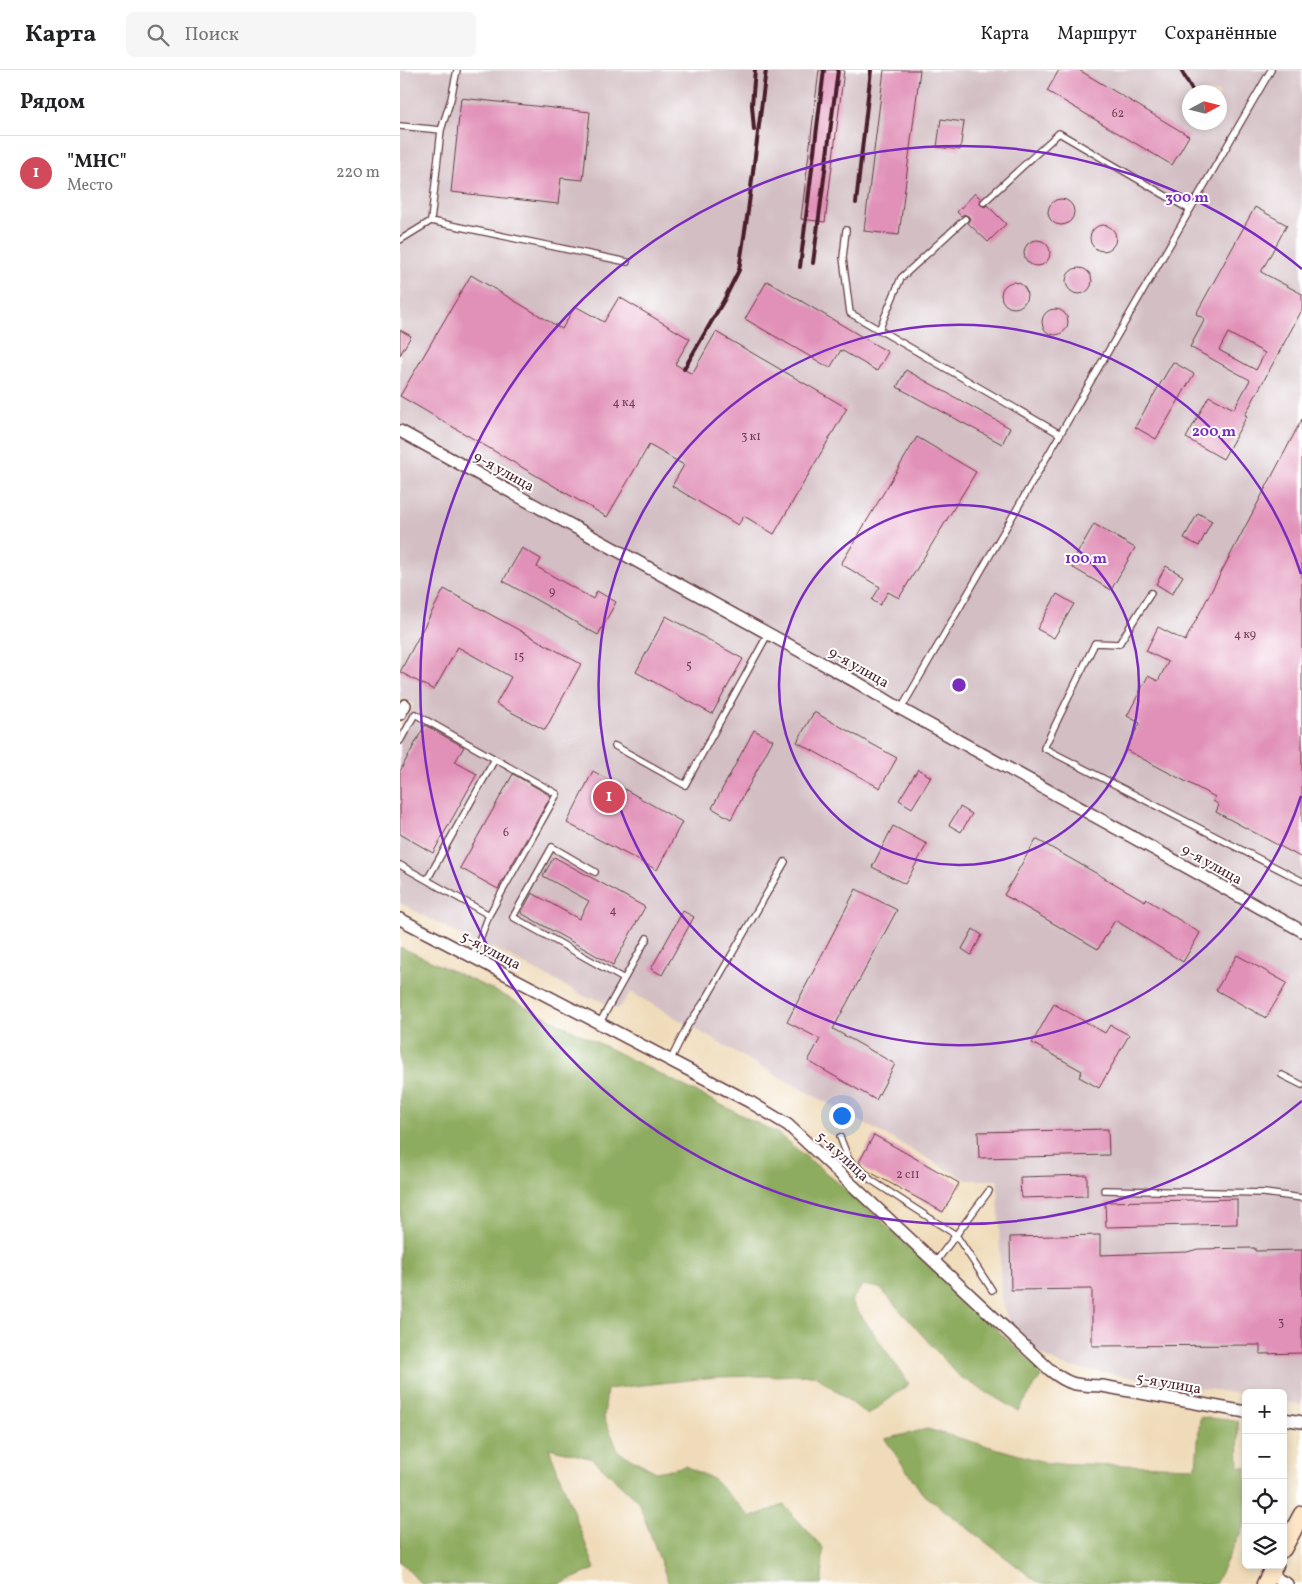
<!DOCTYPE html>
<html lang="ru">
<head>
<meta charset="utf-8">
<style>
	body { margin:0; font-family:Vollkorn,serif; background:#f6f6f6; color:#202124 }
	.controls { position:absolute; right:15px; bottom:15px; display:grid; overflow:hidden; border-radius:8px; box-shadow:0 2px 8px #0003 }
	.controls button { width:45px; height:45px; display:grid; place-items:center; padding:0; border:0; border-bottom:1px solid #e0e0e0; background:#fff; color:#202124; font:25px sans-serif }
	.compass { position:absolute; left:782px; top:15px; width:45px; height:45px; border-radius:50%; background:#fff; box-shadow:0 2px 8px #0003; rotate:83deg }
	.you { position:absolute; left:441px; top:1045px; width:18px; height:18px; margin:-12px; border:4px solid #fff; border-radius:50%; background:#1a73e8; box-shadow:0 0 0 8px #1a73e833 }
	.badge { display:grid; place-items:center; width:32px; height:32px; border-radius:50%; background:#d1495b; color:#fff; font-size:16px; font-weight:700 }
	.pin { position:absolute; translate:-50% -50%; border:2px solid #fff; box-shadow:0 1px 5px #0006 }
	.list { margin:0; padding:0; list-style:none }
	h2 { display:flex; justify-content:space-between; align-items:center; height:65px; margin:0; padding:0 20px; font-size:21px }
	h2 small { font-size:16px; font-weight:400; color:#757577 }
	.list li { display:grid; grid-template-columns:32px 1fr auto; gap:15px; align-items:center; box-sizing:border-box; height:75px; padding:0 20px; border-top:1px solid #e0e0e0 }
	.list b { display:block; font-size:19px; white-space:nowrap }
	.list p { margin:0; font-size:16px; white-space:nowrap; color:#757577 }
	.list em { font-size:16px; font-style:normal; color:#757577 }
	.icon { flex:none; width:28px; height:28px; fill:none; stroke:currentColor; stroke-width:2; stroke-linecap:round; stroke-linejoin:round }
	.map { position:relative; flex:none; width:902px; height:1514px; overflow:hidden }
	header { display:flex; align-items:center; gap:30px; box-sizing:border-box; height:70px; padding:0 25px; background:#fff; border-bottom:1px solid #e0e0e0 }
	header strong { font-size:24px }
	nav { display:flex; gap:28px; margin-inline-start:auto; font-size:18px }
	.search { width:350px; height:45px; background:#f6f6f6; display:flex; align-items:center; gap:12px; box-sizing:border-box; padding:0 18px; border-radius:8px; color:#757577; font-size:19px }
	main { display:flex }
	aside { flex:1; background:#fff }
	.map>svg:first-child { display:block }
</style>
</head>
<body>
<header>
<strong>Карта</strong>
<div class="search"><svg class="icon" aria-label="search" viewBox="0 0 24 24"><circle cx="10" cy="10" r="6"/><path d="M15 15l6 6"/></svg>Поиск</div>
<nav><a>Карта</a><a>Маршрут</a><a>Сохранённые</a></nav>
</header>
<main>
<aside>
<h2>Рядом<small></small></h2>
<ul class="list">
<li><span class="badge">1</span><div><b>&quot;МНС&quot;</b><p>Место</p></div><em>220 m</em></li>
</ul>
</aside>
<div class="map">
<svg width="902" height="1514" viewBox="0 0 902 1514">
	<rect width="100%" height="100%" fill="#fff"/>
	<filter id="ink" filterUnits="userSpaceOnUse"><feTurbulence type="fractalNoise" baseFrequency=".02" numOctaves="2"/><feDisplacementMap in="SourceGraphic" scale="10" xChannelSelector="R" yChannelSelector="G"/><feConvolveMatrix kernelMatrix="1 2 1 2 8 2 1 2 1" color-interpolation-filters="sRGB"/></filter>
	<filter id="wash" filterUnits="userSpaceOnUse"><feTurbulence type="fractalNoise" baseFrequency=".0096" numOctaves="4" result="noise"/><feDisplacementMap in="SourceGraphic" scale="20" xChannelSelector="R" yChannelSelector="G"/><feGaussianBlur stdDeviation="1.12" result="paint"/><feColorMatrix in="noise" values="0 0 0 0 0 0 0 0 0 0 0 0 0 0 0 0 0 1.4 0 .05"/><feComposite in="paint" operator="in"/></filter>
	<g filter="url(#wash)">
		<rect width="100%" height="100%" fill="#efdbb9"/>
		<path fill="#d2bec3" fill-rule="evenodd" d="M0,0H902V1335L883,1331V1323H846V1325L663,1296L642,1285L611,1257L601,1226L598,1110H567L347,989L231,922L217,939L193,927L190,929L94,878L87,879L0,833V659L14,634L0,627ZM789,22H819V52H789Z"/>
		<path fill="#8eac5e" stroke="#6c6644" d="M0,877L89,918L377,1063L459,1130L643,1303L618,1341L559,1306L480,1218L463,1215L451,1231L509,1314L468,1345L415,1305L316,1307L207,1319L204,1348L219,1382L256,1402L286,1396L313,1409L351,1447L384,1435L423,1478L422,1514H269L238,1431L193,1389L149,1378L195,1499L160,1514H21L0,1491Z
			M800,1347L838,1351L839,1397H846V1452L815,1514H640L522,1423L485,1369L527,1359L648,1393L796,1397Z"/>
		<g id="blocks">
			<path fill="#e190b7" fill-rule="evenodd" d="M419,0H444L425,152L401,149Z
				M484,0H520L499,165L464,161Z
				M659,0H679L789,66L772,95L647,21Z
				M61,28L190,42L183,110L161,108L158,134L51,122Z
				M541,49L564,52L560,80L537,77Z
				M575,123L581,129L579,133L581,135L585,137L587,135L606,154L588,172L568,153L570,148L568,146L564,144L561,146L557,142Z
				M648 142a13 13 0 1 1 26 0a13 13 0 1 1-26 0Z
				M855,137L887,155L861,202L902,224V240L845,345L847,346L823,389L786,368L809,326L834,339L850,310L790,277L805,249L796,244ZM828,263L865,283L856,300L819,280Z
				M690 168a13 13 0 1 1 26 0a13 13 0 1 1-26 0Z
				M624 183a13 13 0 1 1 26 0a13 13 0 1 1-26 0Z
				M666 211a13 13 0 1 1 26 0a13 13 0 1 1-26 0Z
				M71,205L162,259L175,236L204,252L219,227L290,269L275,294L292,304L316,262L447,338L374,464L344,446L338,455L272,416L284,395L249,375L207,447L0,326Z
				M367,211L488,282L477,301L441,280L430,298L345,249Z
				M601 225a13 13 0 1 1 26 0a13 13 0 1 1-26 0Z
				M642 252a13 13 0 1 1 26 0a13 13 0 1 1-26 0Z
				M0,260L11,266L0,285Z
				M773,292L794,304L756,369L735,357Z
				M506,300L610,358L602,374L497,317Z
				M902,349V788L816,742L819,735L813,731L815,727L726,680L740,653L727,646L748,606L758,611L768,592L746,581L758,557L785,571Z
				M517,367L576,402L499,528L488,522L480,535L472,530L480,517L441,494Z
				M798,443L812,451L799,476L784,468Z
				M694,454L735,478L711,520L670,496Z
				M122,478L141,489L137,497L193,529L197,521L216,532L198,565L103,511Z
				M766,496L783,506L772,524L756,514Z
				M44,519L181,594L145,660L96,634L111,607L58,577L34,620L0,602Z
				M657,524L674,534L654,568L637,559Z
				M266,546L343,589L312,644L236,602Z
				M414,642L497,688L480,718L397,672Z
				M25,655L64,677L55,692L77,704L33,783L0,764V701Z
				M354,660L373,670L331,749L312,738Z
				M518,699L531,707L512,738L499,730Z
				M193,701L282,752L257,800L167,753Z
				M113,704L151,726L98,819L60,798Z
				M560,737L572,744L561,762L549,755Z
				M493,756L527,774L505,814L472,797Z
				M636,769L745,831L746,829L800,863L783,892L715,850L698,879L604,825Z
				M154,787L245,837L213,895L121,843L132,823L179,849L189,831L143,806Z
				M456,819L497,840L433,959L495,994L476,1030L408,991L420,969L387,952Z
				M283,841L294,847L262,905L251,899Z
				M573,859L582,865L571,885L562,879Z
				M837,885L887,913L866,948L816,920Z
				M654,934L705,963L710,955L729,965L699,1018L679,1007L682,1001L632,973Z
				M708,1059L709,1085L579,1088L578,1062Z
				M474,1065L559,1113L543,1142L468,1101L459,1092Z
				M687,1105V1126L621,1128L620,1107Z
				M837,1129V1154L706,1157L705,1132Z
				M700,1165V1185L787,1182L798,1179L855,1178V1181L902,1180V1283L860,1284V1275L692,1276V1219L611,1220L610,1167Z"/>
		</g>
	</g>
	<g filter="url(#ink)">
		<use href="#blocks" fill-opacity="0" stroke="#633b40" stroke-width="1"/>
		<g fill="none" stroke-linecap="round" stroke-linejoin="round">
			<g stroke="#633b40" stroke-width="8">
				<path id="lane" d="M0,56L41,60
					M584,132L659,63L790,140
					M31,151L227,192
					M446,160L443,188L450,243L660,364
					M0,170L31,151L41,60L51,29L57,0
					M479,260L501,208L565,149
					M751,523L719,574L695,573L644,678L902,811
					M501,639L871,0
					M0,671L15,644L157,724L89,845
					M215,676L285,715L368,564
					M0,795L89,845L78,874L71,887
					M195,802L152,777L113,847L224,909
					M27,810L95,689
					M199,954L247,868
					M270,991L288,955L306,929L385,792
					M882,1005L902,1015
					M440,1067L449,1090L471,1110L556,1165L592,1220
					M704,1120L864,1123L902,1128
					M535,1193L589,1121"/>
			</g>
			<g stroke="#633b40" stroke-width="14">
				<path id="street" d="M0,361L458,613L501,639L902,861
					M0,644L5,635
					M0,849L350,1032L388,1055L650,1300C670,1316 677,1315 702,1316L846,1342
					M883,1349L902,1352
					M870,1505L887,1514"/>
			</g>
			<g stroke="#633b40" stroke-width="19">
				<path id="secondary" d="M883,1479L902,1444
					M865,1514L875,1495"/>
			</g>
			<use href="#lane" stroke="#fff" stroke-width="5.5"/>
			<use href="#street" stroke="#fff" stroke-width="11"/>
			<use href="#secondary" stroke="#fee5c5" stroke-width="16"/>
			<path stroke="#4a1f2b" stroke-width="4" d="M781,0L793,22
				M809,52L810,53
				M354,60L352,35L355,0
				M456,133L471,0
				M413,193L438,0
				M400,197L424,0
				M284,299L324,230L339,200L348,141L366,0"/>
		</g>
	</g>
	<g fill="none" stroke="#7b2cbf" stroke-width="2.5">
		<circle cx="559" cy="615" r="180"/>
		<path d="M901 726A360 360 0 1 1 901 504"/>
		<path d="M902 1031A539 539 0 1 1 902 199"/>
	</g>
	<g text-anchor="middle" stroke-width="4" stroke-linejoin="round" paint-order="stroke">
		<g font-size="12" fill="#703b4e">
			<text x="718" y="47">62</text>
			<text x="224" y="336">4 к4</text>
			<text x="351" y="370">3 к1</text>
			<text x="152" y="525">9</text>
			<text x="845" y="568">4 к9</text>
			<text x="119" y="590">15</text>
			<text x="289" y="599">5</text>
			<text x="106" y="766">6</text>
			<text x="213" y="844">4</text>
			<text x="508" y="1108">2 с11</text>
			<text x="881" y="1256">3</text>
		</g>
		<g font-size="15" fill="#4a1f2b" stroke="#fff">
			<text transform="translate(104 401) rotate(29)" y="5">9-я улица</text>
			<text transform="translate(459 597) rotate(30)" y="5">9-я улица</text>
			<text transform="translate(812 794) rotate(29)" y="5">9-я улица</text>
			<text transform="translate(91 880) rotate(28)" y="5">5-я улица</text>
			<text transform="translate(443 1086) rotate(43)" y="5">5-я улица</text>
			<text transform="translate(769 1313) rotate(10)" y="5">5-я улица</text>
		</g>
	</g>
	<circle cx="559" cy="615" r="8" fill="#7b2cbf" stroke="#fff" stroke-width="2.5"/>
	<g font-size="15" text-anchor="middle" font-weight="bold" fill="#7b2cbf" stroke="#fff" stroke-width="4" stroke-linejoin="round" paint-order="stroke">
		<text x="787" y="132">300 m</text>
		<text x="814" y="366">200 m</text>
		<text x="686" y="493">100 m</text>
	</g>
</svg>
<div class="controls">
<button>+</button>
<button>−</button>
<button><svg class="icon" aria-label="locate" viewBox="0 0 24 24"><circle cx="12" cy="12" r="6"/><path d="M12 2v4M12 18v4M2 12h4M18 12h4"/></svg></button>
<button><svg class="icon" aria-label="layers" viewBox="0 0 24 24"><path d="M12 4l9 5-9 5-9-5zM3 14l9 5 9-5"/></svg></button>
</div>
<svg class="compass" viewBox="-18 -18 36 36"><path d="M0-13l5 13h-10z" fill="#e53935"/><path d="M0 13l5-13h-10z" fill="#757577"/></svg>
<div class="you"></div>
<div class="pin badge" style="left:209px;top:727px">1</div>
</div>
</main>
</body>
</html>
